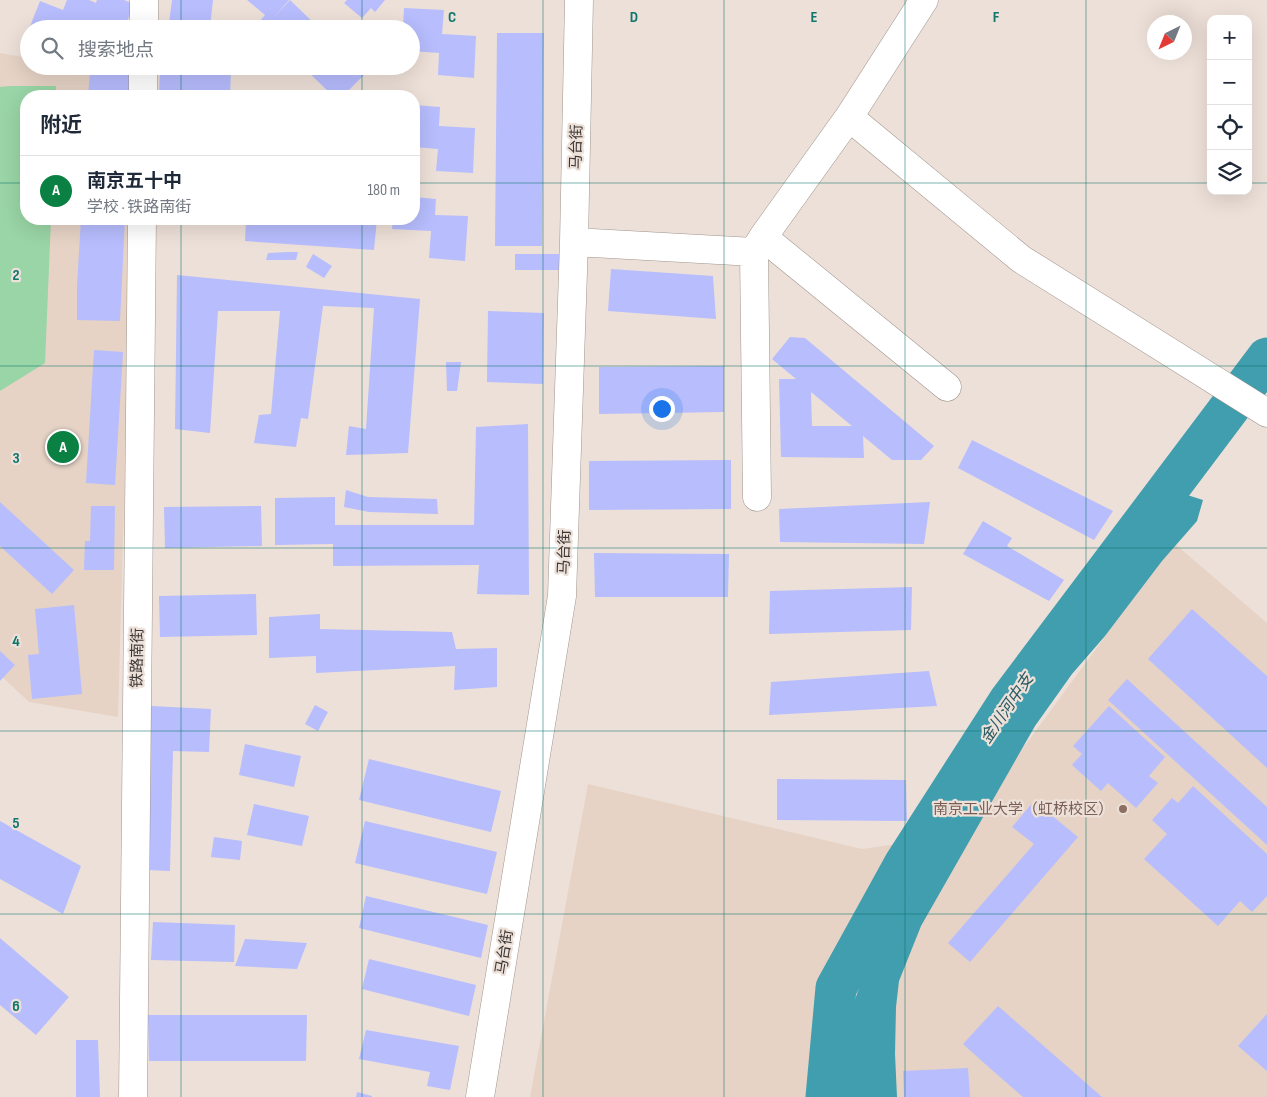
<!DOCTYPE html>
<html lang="zh">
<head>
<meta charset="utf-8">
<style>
	body { margin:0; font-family:"Sofia Sans Condensed","Noto Sans SC",sans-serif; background:#f6f6f7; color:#1f2937 }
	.controls { position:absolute; right:15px; top:15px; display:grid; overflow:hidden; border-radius:10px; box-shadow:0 5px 20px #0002 }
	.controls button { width:45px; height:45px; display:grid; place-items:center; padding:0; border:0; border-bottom:1px solid #e0e1e3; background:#fff; color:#1f2937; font:25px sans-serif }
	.compass { position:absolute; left:1147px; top:15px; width:45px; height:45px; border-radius:50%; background:#fff; box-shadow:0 5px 20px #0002; rotate:223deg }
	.you { position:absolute; left:661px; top:408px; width:18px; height:18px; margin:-12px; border:4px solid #fff; border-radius:50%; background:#1a73e8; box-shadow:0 0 0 8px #1a73e833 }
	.badge { display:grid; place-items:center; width:32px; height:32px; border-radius:50%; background:#0b8043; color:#fff; font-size:16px; font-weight:700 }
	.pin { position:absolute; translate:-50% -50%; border:2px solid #fff; box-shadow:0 1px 5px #0006 }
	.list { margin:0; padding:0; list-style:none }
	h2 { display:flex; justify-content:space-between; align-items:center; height:65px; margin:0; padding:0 20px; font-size:21px }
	h2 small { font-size:16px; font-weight:400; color:#747a83 }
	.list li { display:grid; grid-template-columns:32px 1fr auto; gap:15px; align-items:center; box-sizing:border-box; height:70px; padding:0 20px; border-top:1px solid #e0e1e3 }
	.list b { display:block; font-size:19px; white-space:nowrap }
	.list p { margin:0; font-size:16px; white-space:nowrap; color:#747a83 }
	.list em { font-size:16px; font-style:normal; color:#747a83 }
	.icon { flex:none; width:28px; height:28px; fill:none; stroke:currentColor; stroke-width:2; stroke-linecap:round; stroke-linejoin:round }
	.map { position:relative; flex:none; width:1267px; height:1097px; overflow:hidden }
	.search { position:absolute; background:#fff; box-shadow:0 5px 20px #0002; left:20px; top:20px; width:400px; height:55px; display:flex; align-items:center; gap:12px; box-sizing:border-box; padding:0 18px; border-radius:28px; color:#747a83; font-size:19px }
	.panel { position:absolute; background:#fff; box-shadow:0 5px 20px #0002; left:20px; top:90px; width:400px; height:135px; border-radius:20px }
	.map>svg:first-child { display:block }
</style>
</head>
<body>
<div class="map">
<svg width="1267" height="1097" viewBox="0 0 1267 1097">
	<rect width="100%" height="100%" fill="#ede0d8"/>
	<path fill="#e6d3c6" d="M0,53L29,58V66H143L140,96H26V219H132L118,717L29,702L0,675Z
		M1174,543L1267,623V1097H530L588,784L862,849L959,835Z"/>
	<path fill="#99d5a6" d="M10,86H56V96H26V219H51L45,363L0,391V87Z"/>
	<path fill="#409eae" d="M1184,494L1203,500L1197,521L1162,561L1105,636L1072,674L1035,726L921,926L899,981L896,1007L895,1054L897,1097H830L840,1042L868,963L998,737L1123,563L1171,506Z"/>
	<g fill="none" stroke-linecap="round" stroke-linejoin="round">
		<path stroke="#409eae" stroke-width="41" d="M826,1097L836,988L905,863L1009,701L1267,358"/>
	</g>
	<path fill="#b7bdfd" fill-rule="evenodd" d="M67,0H89L96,3L97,0H124L134,4L124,29L96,27V29H29L40,1L63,10Z
		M172,0H213L210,27L169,23Z
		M247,0H289L272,19L290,0L320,29H263L265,27L259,22L265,15Z
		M347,0H385L375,12L371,8L362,18L344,3Z
		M404,8L444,10L442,34L476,36L474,78L438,75L439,53L411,51V29H403Z
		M497,33H544L542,246H495Z
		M160,66L231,70L230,96H159Z
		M302,66H359L366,73L343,96H333Z
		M90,73L133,74L132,96H88Z
		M414,105L440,107L439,126L475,128L473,173L436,171L438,149L414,147Z
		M414,197L436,199L435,215L468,216L465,261L429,258L431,231L392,229L393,219H414Z
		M81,219H125L120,321L77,320V286Z
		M246,219H377L374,250L245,241Z
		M288,252H298L296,260H266L268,253Z
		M313,254L332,266L324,278L306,267Z
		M515,254H563V270H515Z
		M611,269L713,276L716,319L608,311Z
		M177,275L420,299L408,453L346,455L349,426L366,429L374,308L323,306L308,419L301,418L296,447L254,443L259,415L271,414L280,311H218L210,433L175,429Z
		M488,311L544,313L543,384L487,382Z
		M790,337L805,338L934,446L921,460H892L863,436L864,458L781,457L779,379H796L772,359ZM811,392L852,426H812Z
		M94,350L123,352L115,485L86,483Z
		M446,362H461L457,391H447Z
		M724,366V412L599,414V367Z
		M528,424L529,595L477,594L479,565L333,566V544L275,545V498L335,497V525H474L476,427Z
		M972,440L1113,511L1094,540L958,468Z
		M731,460V509L589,510V461Z
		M346,490L368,497L437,499L438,514L369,512L344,507Z
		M0,502L74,570L52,594L0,546Z
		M930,502L924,544L780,542L779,509Z
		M91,506H115L114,570H84L85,541H90Z
		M261,506L262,546L165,548L164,507Z
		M983,521L1012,538L1007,546L1064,580L1049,601L963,554Z
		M594,553L729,554L728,597H595Z
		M912,587L911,630L769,634L770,591Z
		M256,594L257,635L160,637L159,596Z
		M74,605L82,694L32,699L28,655L39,654L35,609Z
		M1192,609L1267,676V768L1148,659Z
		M320,614V629L452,632L456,649L497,648V687L454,690L455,666L316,673V656L269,658V617Z
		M0,651L15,665L0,681Z
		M929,671L937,706L769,715L771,682Z
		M1127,679L1267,807V845L1108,700Z
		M131,705L211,709L209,752L173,751L170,871L125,869Z
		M315,705L328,712L318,731L305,724Z
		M1109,706L1165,757L1149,776L1158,783L1136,808L1108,783L1101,791L1072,765L1082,754L1073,746Z
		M245,744L301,756L294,787L239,775Z
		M369,759L501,791L491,832L359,800Z
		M777,779L906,780L907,821L777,820Z
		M1193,786L1267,854V896L1252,912L1240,901L1218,926L1144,859L1167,834L1152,820L1172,798L1178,803Z
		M1034,801L1078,837L970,962L948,943L1034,844L1012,827Z
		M254,804L309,816L302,846L247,835Z
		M0,821L81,866L63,914L0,879Z
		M365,821L497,852L487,894L355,863Z
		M214,837L242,841L240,860L211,857Z
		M366,896L488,925L481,958L359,928Z
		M153,922L235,925L234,962L151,960Z
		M0,938L69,997L36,1035L0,1005Z
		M245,939L307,943L297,969L235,966Z
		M369,959L476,985L469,1016L362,989Z
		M998,1006L1102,1097H1023L984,1063L963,1044Z
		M1267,1014V1071L1238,1046Z
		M148,1015H307L306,1061H149Z
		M366,1030L459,1046L450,1090L427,1086L430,1072L359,1059Z
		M76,1040H98L100,1097H76Z
		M968,1068L970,1097H904L903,1071Z
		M357,1092L372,1096V1097H356Z"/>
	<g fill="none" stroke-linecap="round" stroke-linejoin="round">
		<g stroke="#a0958d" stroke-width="29">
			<path id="minor" d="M924,0L849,117L1021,259L1267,413
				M144,29V0
				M143,96V66
				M763,237L947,387
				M574,242L754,252L763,237L849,117
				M754,252L757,497
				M133,1097L142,219
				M480,1097L562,596L574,242L579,0"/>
		</g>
		<use href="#minor" stroke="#fff" stroke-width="28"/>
	</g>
	<path fill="none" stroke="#0f766e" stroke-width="1" stroke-opacity="0.55" d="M181,0V29M362,0V29M543,0V1097M724,0V1097M905,0V1097M1086,0V1097M181,66V96M362,66V96M0,183H26M414,183H1211M1248,183H1267M181,219V1097M362,219V1097M0,366H1267M0,548H1267M0,731H1267M0,914H1267"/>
	<circle fill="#8d6e63" stroke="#ede0d8" stroke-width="2" cx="1123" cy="809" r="5"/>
	<g text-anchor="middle" stroke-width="4.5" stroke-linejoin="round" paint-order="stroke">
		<g font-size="15" fill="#3b3633" stroke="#ede0d8">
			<text transform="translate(576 147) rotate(-89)" y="5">马台街</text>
			<text transform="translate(564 552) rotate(-88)" y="5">马台街</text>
			<text transform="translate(137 658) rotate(-89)" y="5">铁路南街</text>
			<text transform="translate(504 952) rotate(-81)" y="5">马台街</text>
		</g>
		<g font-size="15" fill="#785e54" stroke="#ede0d8" text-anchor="end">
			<text x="1113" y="814">南京工业大学（虹桥校区）</text>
		</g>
		<g font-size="16" font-style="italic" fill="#265a63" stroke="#ede0d8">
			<text transform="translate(1006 708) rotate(-56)" y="6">金川河中支</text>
		</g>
	</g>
	<g font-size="16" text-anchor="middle" font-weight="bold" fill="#0f766e" stroke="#ede0d8" stroke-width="4.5" stroke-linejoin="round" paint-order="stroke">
		<text x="452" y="22">C</text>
		<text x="634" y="22">D</text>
		<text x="814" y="22">E</text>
		<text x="996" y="22">F</text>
		<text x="16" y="280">2</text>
		<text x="16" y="463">3</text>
		<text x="16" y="646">4</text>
		<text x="16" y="828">5</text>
		<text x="16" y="1011">6</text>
	</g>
</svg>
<div class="controls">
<button>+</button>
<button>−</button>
<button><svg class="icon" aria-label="locate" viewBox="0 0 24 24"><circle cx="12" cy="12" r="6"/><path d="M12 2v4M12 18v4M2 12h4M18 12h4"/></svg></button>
<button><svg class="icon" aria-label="layers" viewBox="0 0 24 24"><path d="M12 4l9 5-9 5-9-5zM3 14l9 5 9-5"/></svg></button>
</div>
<svg class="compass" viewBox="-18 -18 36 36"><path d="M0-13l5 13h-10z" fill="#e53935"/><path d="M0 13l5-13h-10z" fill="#747a83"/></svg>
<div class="you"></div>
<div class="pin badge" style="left:63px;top:447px">A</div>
<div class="search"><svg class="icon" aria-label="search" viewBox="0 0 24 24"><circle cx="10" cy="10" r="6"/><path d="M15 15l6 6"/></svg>搜索地点</div>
<section class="panel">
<h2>附近<small></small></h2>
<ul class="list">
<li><span class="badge">A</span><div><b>南京五十中</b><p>学校 · 铁路南街</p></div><em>180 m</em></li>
</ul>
</section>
</div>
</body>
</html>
